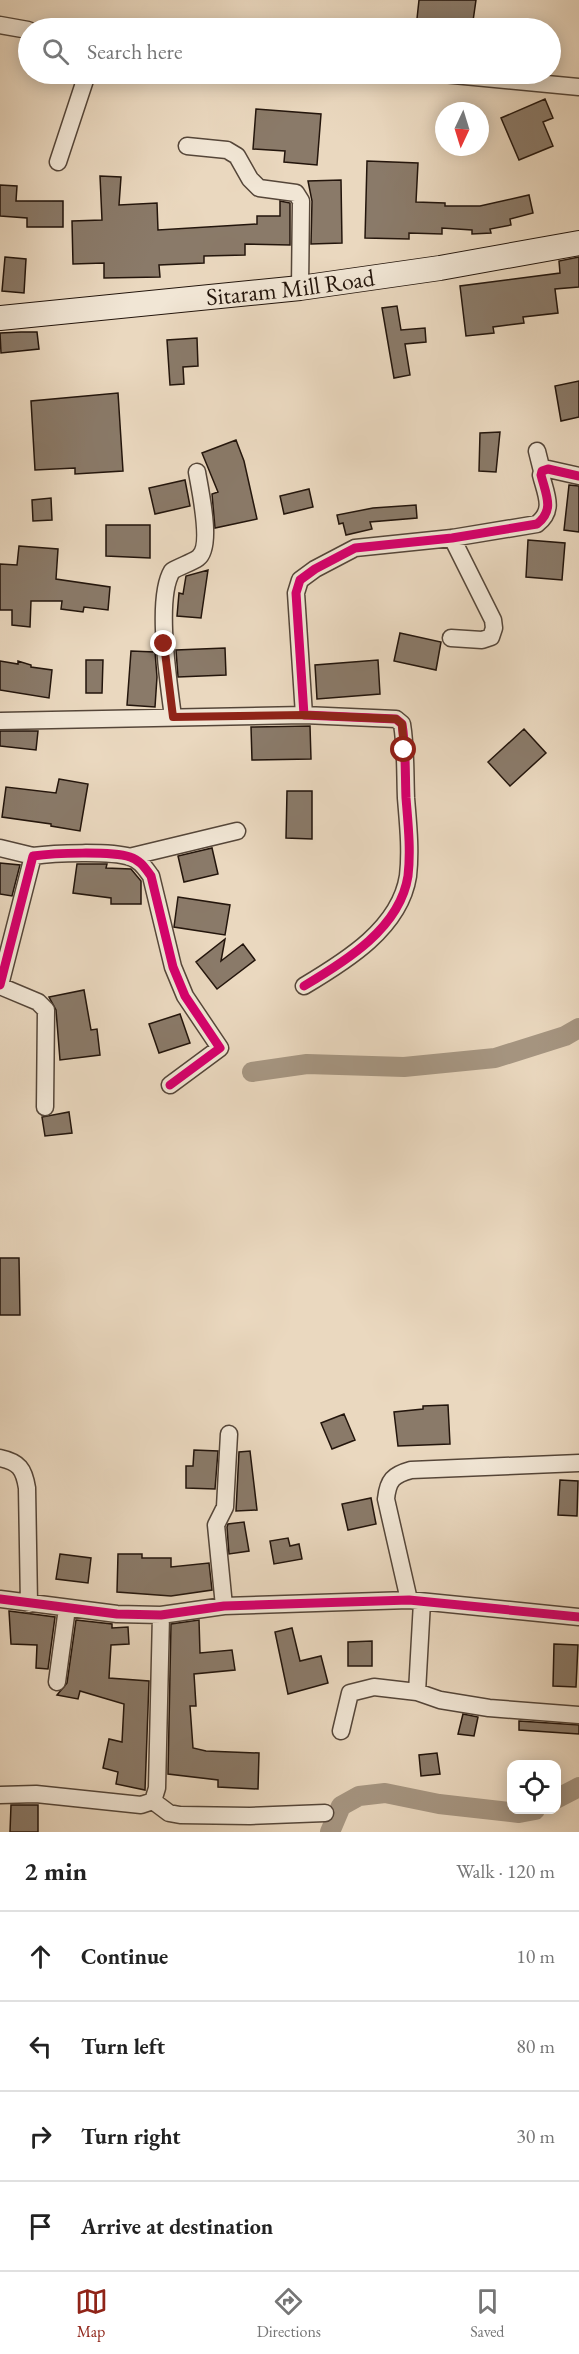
<!DOCTYPE html>
<html lang="en">
<head>
<meta charset="utf-8">
<style>
	body { margin:0; font-family:"EB Garamond",serif; background:#f2f2f2; color:#222 }
	.controls { position:absolute; right:18px; bottom:18px; display:grid; overflow:hidden; border-radius:12px; box-shadow:0 3px 15px #0003 }
	.controls button { width:54px; height:54px; display:grid; place-items:center; padding:0; border:0; border-bottom:2px solid #e0e0e0; background:#fff; color:#222; font:30px sans-serif }
	.compass { position:absolute; left:435px; top:102px; width:54px; height:54px; border-radius:50%; background:#fff; box-shadow:0 3px 15px #0003; rotate:184deg }
	.stop { position:absolute; width:18px; height:18px; margin:-14px; border:4px solid #8f2418; border-radius:50%; background:#fff }
	.stop.end { background:#8f2418; border-color:#fff; box-shadow:0 2px 6px #0008 }
	.list { margin:0; padding:0; list-style:none }
	h2 { display:flex; justify-content:space-between; align-items:center; height:78px; margin:0; padding:0 24px; font-size:26px }
	h2 small { font-size:20px; font-weight:400; color:#767676 }
	.list li { display:grid; grid-template-columns:39px 1fr auto; gap:18px; align-items:center; box-sizing:border-box; height:90px; padding:0 24px; border-top:2px solid #e0e0e0 }
	.list b { display:block; font-size:22px; white-space:nowrap }
	.list em { font-size:20px; font-style:normal; color:#767676 }
	.icon { flex:none; width:33px; height:33px; fill:none; stroke:currentColor; stroke-width:2; stroke-linecap:round; stroke-linejoin:round }
	.map { position:relative; flex:none; width:579px; height:1832px; overflow:hidden }
	.search { position:absolute; background:#fff; box-shadow:0 3px 15px #0003; left:18px; right:18px; top:18px; height:66px; display:flex; align-items:center; gap:15px; box-sizing:border-box; padding:0 21px; border-radius:33px; color:#767676; font-size:22px }
	.sheet { height:438px; background:#fff }
	nav { display:flex; justify-content:space-around; align-items:center; box-sizing:border-box; height:84px; border-top:2px solid #e0e0e0; background:#fff; font-size:16px; color:#767676 }
	nav a { display:grid; justify-items:center; gap:3px }
	nav .on { color:#8f2418 }
	.map>svg:first-child { display:block }
</style>
</head>
<body>
<div class="map">
<svg width="579" height="1832" viewBox="0 0 579 1832">
	<rect width="100%" height="100%" fill="#ead8bf"/>
	<filter id="stains"><feTurbulence type="fractalNoise" baseFrequency=".00333" numOctaves="4"/><feColorMatrix values="0 0 0 0 .2 0 0 0 0 .09 0 0 0 0 .02 0 0 0 .5 -.17"/></filter>
	<radialGradient id="worn" r=".72"><stop offset=".6" stop-color="#630" stop-opacity="0"/><stop offset="1" stop-color="#630" stop-opacity=".3"/></radialGradient>
	<g fill="none" stroke-linecap="round" stroke-linejoin="round">
		<path stroke="#a69682" stroke-width="20" d="M252,1072L307,1064L404,1067L495,1058L565,1036L579,1028
			M556,1799L579,1787
			M330,1832L341,1806L359,1796L385,1793L439,1804L519,1813L535,1810"/>
	</g>
	<path fill="#8a7a69" stroke="#23150c" stroke-width="1.5" d="M419,0H476L472,28H416Z
		M545,99L553,118L543,122L553,146L519,160L501,118Z
		M256,109L321,114L317,165L284,162L285,151L253,149Z
		M367,161L418,163L416,202L445,203V206H480L529,195L533,213L510,219L511,225L490,229L491,233L472,234V230L442,228V234L409,233V239L365,238Z
		M100,176L121,177L119,205L157,203L158,230L257,224V216H280V201L290,203V245L245,244V255L204,256V263L159,265L160,277L104,278V263L73,264L72,221L102,220Z
		M341,180L342,243L311,244L312,201L308,181Z
		M0,185L17,186L16,201H63V227H27V218L0,216Z
		M5,257L26,259L24,293L2,291Z
		M579,257V287L555,289L558,313L523,317L524,323L493,327L494,333L466,336L460,286L560,273L559,261Z
		M397,306L401,330L425,328L426,342L405,344L410,375L394,378L382,308Z
		M21,332H37L39,349L1,353L0,333Z
		M197,338L198,366L183,367L184,384L170,385L167,340Z
		M579,381V417L561,421L555,386Z
		M118,393L123,471L75,474V468L35,470L31,401Z
		M500,432L496,472L479,471L480,433Z
		M236,440L244,461L257,519L215,528L212,494L218,492L202,453Z
		M185,480L190,506L155,514L149,488Z
		M569,485L579,486V532L564,530Z
		M309,489L313,507L284,514L280,496Z
		M51,498L52,520L33,521L32,500Z
		M416,505L417,518L370,522L372,529L346,535L343,523L339,524L337,515L373,508Z
		M106,525H150V558L106,556Z
		M528,540L565,543L562,580L526,577Z
		M19,546L58,549L56,579L110,587L108,610L84,607L83,612L61,609L62,601H31L30,627L12,625V610H0V564L17,565Z
		M208,570L201,618L177,616L179,593L183,594L186,576Z
		M400,633L441,642L436,670L394,661Z
		M225,648L226,675L178,677L176,650Z
		M131,651L155,652L157,677L155,707L127,705Z
		M86,660H103L102,693H86Z
		M378,660L380,694L317,699L315,665Z
		M0,661L18,664V661L31,665V667L52,670L49,698L0,690Z
		M310,726L311,759L252,760L251,727Z
		M524,729L546,753L510,786L488,762Z
		M0,731H38L36,750L0,746Z
		M59,779L88,784L80,831L51,826V824L2,817L6,787L56,793Z
		M287,791H312V839L286,838Z
		M212,848L218,874L184,882L178,856Z
		M0,863L20,865L12,896L0,894Z
		M77,864H107L106,868L131,869L141,881V904H111V898L73,893Z
		M178,897L230,905L225,935L174,927Z
		M225,939L221,961L243,944L255,960L217,989L196,962Z
		M84,990L91,1030L97,1029L100,1055L60,1060L56,1010L49,997Z
		M180,1014L190,1043L159,1053L149,1024Z
		M69,1112L72,1133L45,1136L42,1117Z
		M0,1258H19L20,1315H0Z
		M448,1405L450,1444L398,1446L394,1412L423,1409V1406Z
		M344,1414L355,1440L332,1449L321,1423Z
		M194,1450L218,1451L215,1489L186,1488V1466H193Z
		M250,1451L257,1510L236,1511L239,1452Z
		M560,1480L578,1481L577,1516L558,1515Z
		M371,1498L376,1524L348,1530L342,1504Z
		M244,1522L249,1551L229,1554L227,1527L228,1524Z
		M288,1538L290,1546L299,1544L302,1559L274,1564L270,1541Z
		M60,1554L91,1558L88,1583L56,1579Z
		M118,1554H142V1558H171V1567L209,1563L212,1590L171,1596L117,1592Z
		M9,1611L55,1617L48,1669L36,1668L37,1645L11,1644Z
		M76,1620L112,1624V1628L128,1627L129,1644L111,1645L109,1678L149,1681L145,1790L116,1784L118,1772L103,1768L109,1739L122,1742L124,1704L80,1691L78,1699L57,1695L67,1683Z
		M199,1620L200,1653L232,1650L235,1670L194,1674L196,1706H190L193,1748L206,1751L259,1753L258,1789L218,1787V1780L168,1774L171,1624Z
		M292,1628L300,1661L321,1656L328,1683L288,1694L275,1632Z
		M372,1641V1666H348V1642Z
		M554,1644L578,1645L576,1687L553,1686Z
		M463,1714L478,1717L474,1736L458,1734Z
		M519,1721L579,1725V1734L519,1730Z
		M437,1753L440,1774L421,1776L419,1755Z
		M11,1805H38V1832H10Z"/>
	<g fill="none" stroke-linecap="round" stroke-linejoin="round">
		<g stroke="#554639" stroke-width="19">
			<path id="minor" d="M0,25L28,30
				M443,74L579,87
				M187,146L227,150L237,156L250,179L259,188L296,193L301,201L300,288
				M58,162L87,74
				M537,451L542,471
				M451,638L482,640L491,637L494,628L493,620L452,538
				M173,717C169,684 155,599 172,571C180,566 191,563 198,558C213,547 200,490 197,472
				M0,721L304,715
				M0,848L33,856
				M129,857L237,831
				M0,985L33,856C54,853 111,851 130,857C140,860 145,868 151,876L173,967L185,996L220,1048L170,1085
				M0,986L38,1002L46,1010L45,1107
				M304,986C346,961 400,928 408,876C411,850 408,823 406,798C405,773 406,748 402,724L396,719L304,715L296,593L300,580L315,569L355,548L452,538L537,524C555,510 546,495 541,475L542,471L548,469L579,476
				M0,1458C19,1462 24,1469 27,1488L29,1604
				M0,1599L117,1614L161,1615L224,1606L409,1600L579,1617
				M409,1600L386,1499C388,1480 393,1475 411,1470L579,1463
				M224,1606L216,1525L225,1507L229,1434
				M57,1682L67,1608
				M417,1692L422,1602
				M341,1731L350,1693L374,1687L417,1692L440,1700L489,1708L579,1715
				M0,1795L36,1794L141,1805L153,1801L157,1788L161,1615
				M153,1801L169,1813L180,1815L250,1816L325,1813"/>
		</g>
		<g stroke="#23150c" stroke-width="26">
			<g id="secondary">
				<path id="s1" d="M0,318L300,288L440,268L579,243"/>
			</g>
		</g>
		<use href="#minor" stroke="#f1e6d5" stroke-width="16"/>
		<use href="#secondary" stroke="#f1e6d5" stroke-width="24"/>
		<g stroke="#f1e6d5" stroke-width="13">
			<path id="cycleway" d="M0,985L33,856C54,853 111,851 130,857C140,860 145,868 151,876L173,967L185,996L220,1048L170,1085
				M304,986C346,961 400,928 408,876C411,850 408,823 406,798C405,773 406,748 402,724L396,719L304,715L296,593L300,580L315,569L355,548L452,538L537,524C555,510 546,495 541,475L542,471L548,469L579,476
				M0,1599L117,1614L161,1615L224,1606L409,1600L579,1617"/>
		</g>
		<use href="#cycleway" stroke="#d6006c" stroke-width="9"/>
	</g>
	<g fill="none" stroke-linecap="round" stroke-linejoin="round">
		<path stroke="#8f2418" stroke-width="8" d="M164,644L173,717L304,715L396,719L402,724L404,750"/>
	</g>
	<g text-anchor="middle" stroke-width="5" stroke-linejoin="round" paint-order="stroke">
		<g font-size="24" fill="#23150c" stroke="#f1e6d5">
			<text dy="8" stroke="none"><textPath href="#s1" startOffset="292">Sitaram Mill Road</textPath></text>
		</g>
	</g>
	<rect width="100%" height="100%" filter="url(#stains)"/>
	<rect width="100%" height="100%" fill="url(#worn)"/>
</svg>
<div class="controls">
<button><svg class="icon" aria-label="locate" viewBox="0 0 24 24"><circle cx="12" cy="12" r="6"/><path d="M12 2v4M12 18v4M2 12h4M18 12h4"/></svg></button>
</div>
<svg class="compass" viewBox="-18 -18 36 36"><path d="M0-13l5 13h-10z" fill="#e53935"/><path d="M0 13l5-13h-10z" fill="#767676"/></svg>
<div class="stop" style="left:404px;top:750px"></div>
<div class="stop end" style="left:164px;top:644px"></div>
<div class="search"><svg class="icon" aria-label="search" viewBox="0 0 24 24"><circle cx="10" cy="10" r="6"/><path d="M15 15l6 6"/></svg>Search here</div>
</div>
<section class="sheet">
<h2>2 min<small>Walk · 120 m</small></h2>
<ul class="list">
<li><svg class="icon" aria-label="ahead" viewBox="0 0 24 24"><path d="M12 20V5M6 11l6-6 6 6"/></svg><div><b>Continue</b></div><em>10 m</em></li>
<li><svg class="icon" aria-label="left" viewBox="0 0 24 24"><path d="M17 20v-9H6M10 6l-5 5 5 5"/></svg><div><b>Turn left</b></div><em>80 m</em></li>
<li><svg class="icon" aria-label="right" viewBox="0 0 24 24"><path d="M7 20v-9h11M14 6l5 5-5 5"/></svg><div><b>Turn right</b></div><em>30 m</em></li>
<li><svg class="icon" aria-label="arrive" viewBox="0 0 24 24"><path d="M6 21V4h12l-3 4 3 4H6"/></svg><div><b>Arrive at destination</b></div></li>
</ul>
</section>
<nav>
<a class="on"><svg class="icon" aria-label="map" viewBox="0 0 24 24"><path d="M3 6l6-2 6 2 6-2v14l-6 2-6-2-6 2zM9 4v14M15 6v14"/></svg>Map</a>
<a><svg class="icon" aria-label="directions" viewBox="0 0 24 24"><path d="M12 3l9 9-9 9-9-9zM9 14v-3h6M13 9l2 2-2 2"/></svg>Directions</a>
<a><svg class="icon" aria-label="saved" viewBox="0 0 24 24"><path d="M7 4h10v16l-5-4-5 4z"/></svg>Saved</a>
</nav>
</body>
</html>
